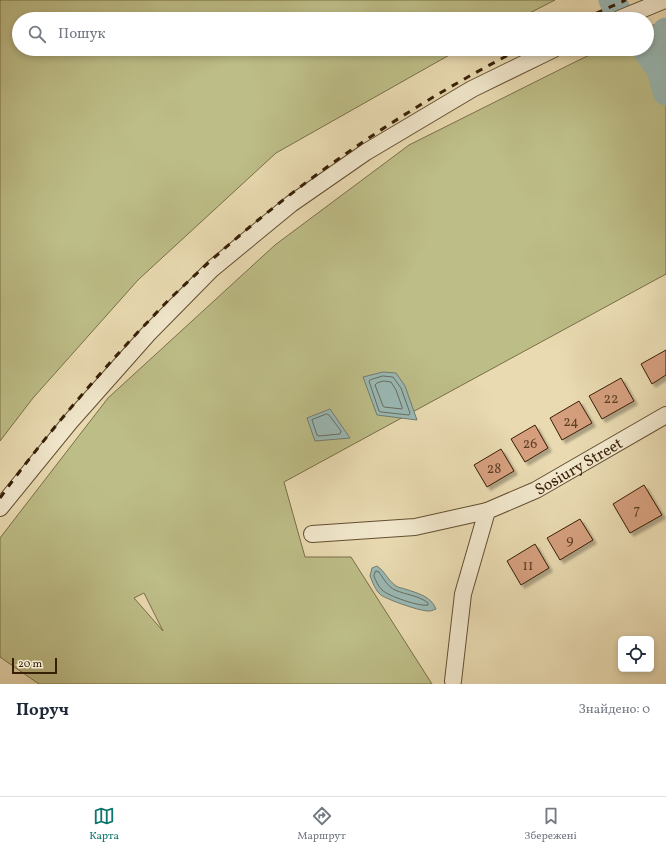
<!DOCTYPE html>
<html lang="uk">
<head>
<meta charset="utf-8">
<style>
	body { margin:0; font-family:Vollkorn,serif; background:#f2f2f3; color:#1f2937 }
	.controls { position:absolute; right:12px; bottom:12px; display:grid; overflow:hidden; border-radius:6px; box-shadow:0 2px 6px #0003 }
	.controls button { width:36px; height:36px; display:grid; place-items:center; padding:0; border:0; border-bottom:1px solid #e0e1e3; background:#fff; color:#1f2937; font:20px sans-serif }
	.scale { position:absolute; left:12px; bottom:10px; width:45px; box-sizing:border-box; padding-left:4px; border:2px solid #371f06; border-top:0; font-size:11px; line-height:14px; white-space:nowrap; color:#371f06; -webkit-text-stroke:3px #f1e7cc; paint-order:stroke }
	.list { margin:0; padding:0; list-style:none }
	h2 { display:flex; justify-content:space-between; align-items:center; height:52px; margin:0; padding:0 16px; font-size:17px }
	h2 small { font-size:13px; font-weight:400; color:#747a83 }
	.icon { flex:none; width:22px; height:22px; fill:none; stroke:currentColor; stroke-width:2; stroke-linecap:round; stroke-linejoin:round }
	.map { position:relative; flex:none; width:666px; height:684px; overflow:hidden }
	.search { position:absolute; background:#fff; box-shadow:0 2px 6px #0003; left:12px; right:12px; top:12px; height:44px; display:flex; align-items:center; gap:10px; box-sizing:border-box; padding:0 14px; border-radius:22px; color:#747a83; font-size:15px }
	.sheet { height:112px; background:#fff }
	nav { display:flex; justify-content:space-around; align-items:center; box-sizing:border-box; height:56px; border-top:1px solid #e0e1e3; background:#fff; font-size:11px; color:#747a83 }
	nav a { display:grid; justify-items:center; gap:2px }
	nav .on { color:#0f766e }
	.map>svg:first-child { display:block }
</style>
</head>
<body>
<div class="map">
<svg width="666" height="684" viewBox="0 0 666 684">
	<defs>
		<filter id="shadow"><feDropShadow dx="3.5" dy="3.5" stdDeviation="1" flood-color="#0004"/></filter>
	</defs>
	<rect width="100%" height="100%" fill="#e9dab1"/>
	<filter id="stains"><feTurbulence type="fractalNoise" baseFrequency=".005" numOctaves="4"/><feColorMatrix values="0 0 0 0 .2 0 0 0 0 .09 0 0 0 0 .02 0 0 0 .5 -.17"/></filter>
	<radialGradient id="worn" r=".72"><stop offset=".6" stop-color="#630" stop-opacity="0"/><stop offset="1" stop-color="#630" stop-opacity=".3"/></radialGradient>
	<path fill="#bdbd87" stroke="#7a6e46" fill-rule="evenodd" d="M0,0H555L518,19H19V49H460L276,153L138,280L33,398L0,441Z
		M666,19V274L284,482L305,557H351L432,684H39L0,657V538L108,398L275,245L409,145L577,61L602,49H647V28ZM144,593L163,631L134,598Z"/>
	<path fill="#9ab9b5" stroke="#727b6f" d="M383,372L396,373L405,386L417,420L377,415L363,377Z
		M330,409L350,438L315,441L307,418Z
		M377,566C385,571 388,581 396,586C399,588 403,588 405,589C417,593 431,596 436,609C435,609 432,611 430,611C422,612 388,600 381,595C375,590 373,583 370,576L372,568Z"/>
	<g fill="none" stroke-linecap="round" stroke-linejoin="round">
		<path stroke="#686c5e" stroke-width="1" d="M383,376L393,377L401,388L410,413L409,415L381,412L379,411L369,381L370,380Z
			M384,381L391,382L396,390L402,407V409L384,407L383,406L375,385L377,383Z
			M327,414L329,415L341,431L340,434L319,436L317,435L312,420Z
			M376,571L379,572C383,578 388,587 395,590C406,595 418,595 428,603V605C420,607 388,596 382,590C378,586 376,581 374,576Z"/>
		<path stroke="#9ab9b5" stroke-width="27" d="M612,0L622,19
			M645,49L660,70L666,92
			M651,57L666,31"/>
	</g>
	<path fill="#d59f7e" stroke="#371f06" filter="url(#shadow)" d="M666,350V375L652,384L641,364Z
		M621,378L634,401L602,419L589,396Z
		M579,401L592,423L562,440L550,418Z
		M535,425L548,448L525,462L511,439Z
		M501,449L514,471L487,487L474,465Z
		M644,485L662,515L630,533L613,504Z
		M580,519L593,540L560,560L547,538Z
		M535,544L549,568L521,585L507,561Z"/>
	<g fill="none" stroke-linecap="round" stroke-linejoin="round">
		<g stroke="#644e31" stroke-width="18">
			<g id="minor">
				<path d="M619,19L665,0"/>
				<path d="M0,508L70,422L148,334L212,269L291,204L366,152L472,89L554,49"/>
				<path d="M312,534L415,527L487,511"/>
				<path id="s1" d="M453,681L463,594L487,511L536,490L666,415"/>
			</g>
		</g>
		<use href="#minor" stroke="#f1e7cc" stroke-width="16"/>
		<path stroke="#371f06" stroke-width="3" stroke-dasharray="7 7" stroke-linecap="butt" d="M583,19L626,0
			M0,498C42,440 89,385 138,332C151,319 163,305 177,292C278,195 395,113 520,49"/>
	</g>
	<g text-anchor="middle" stroke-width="4" stroke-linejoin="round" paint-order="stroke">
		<g font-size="14" fill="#5e3f24">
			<text x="611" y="403">22</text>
			<text x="571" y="426">24</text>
			<text x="530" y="448">26</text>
			<text x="494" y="473">28</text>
			<text x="637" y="514">7</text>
			<text x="570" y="544">9</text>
			<text x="528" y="570">11</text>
		</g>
		<g font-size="16" fill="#371f06" stroke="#f1e7cc">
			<text dy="6" stroke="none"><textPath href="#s1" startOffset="276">Sosiury Street</textPath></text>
		</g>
	</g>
	<rect width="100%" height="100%" filter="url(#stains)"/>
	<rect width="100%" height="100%" fill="url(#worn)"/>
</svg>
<div class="controls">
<button><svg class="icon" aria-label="locate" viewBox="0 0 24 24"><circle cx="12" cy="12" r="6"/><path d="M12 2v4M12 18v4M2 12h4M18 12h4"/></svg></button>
</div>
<div class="scale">20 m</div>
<div class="search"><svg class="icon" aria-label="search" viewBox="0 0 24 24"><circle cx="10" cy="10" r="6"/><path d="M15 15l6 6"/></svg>Пошук</div>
</div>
<section class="sheet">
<h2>Поруч<small>Знайдено: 0</small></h2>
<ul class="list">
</ul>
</section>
<nav>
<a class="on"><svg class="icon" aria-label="map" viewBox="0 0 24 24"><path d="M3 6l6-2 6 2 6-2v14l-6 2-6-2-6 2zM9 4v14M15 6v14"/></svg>Карта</a>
<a><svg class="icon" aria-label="directions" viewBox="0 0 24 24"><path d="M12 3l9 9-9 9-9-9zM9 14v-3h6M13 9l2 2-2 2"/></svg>Маршрут</a>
<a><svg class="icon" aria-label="saved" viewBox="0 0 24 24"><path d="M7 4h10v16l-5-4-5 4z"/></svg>Збережені</a>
</nav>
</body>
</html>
